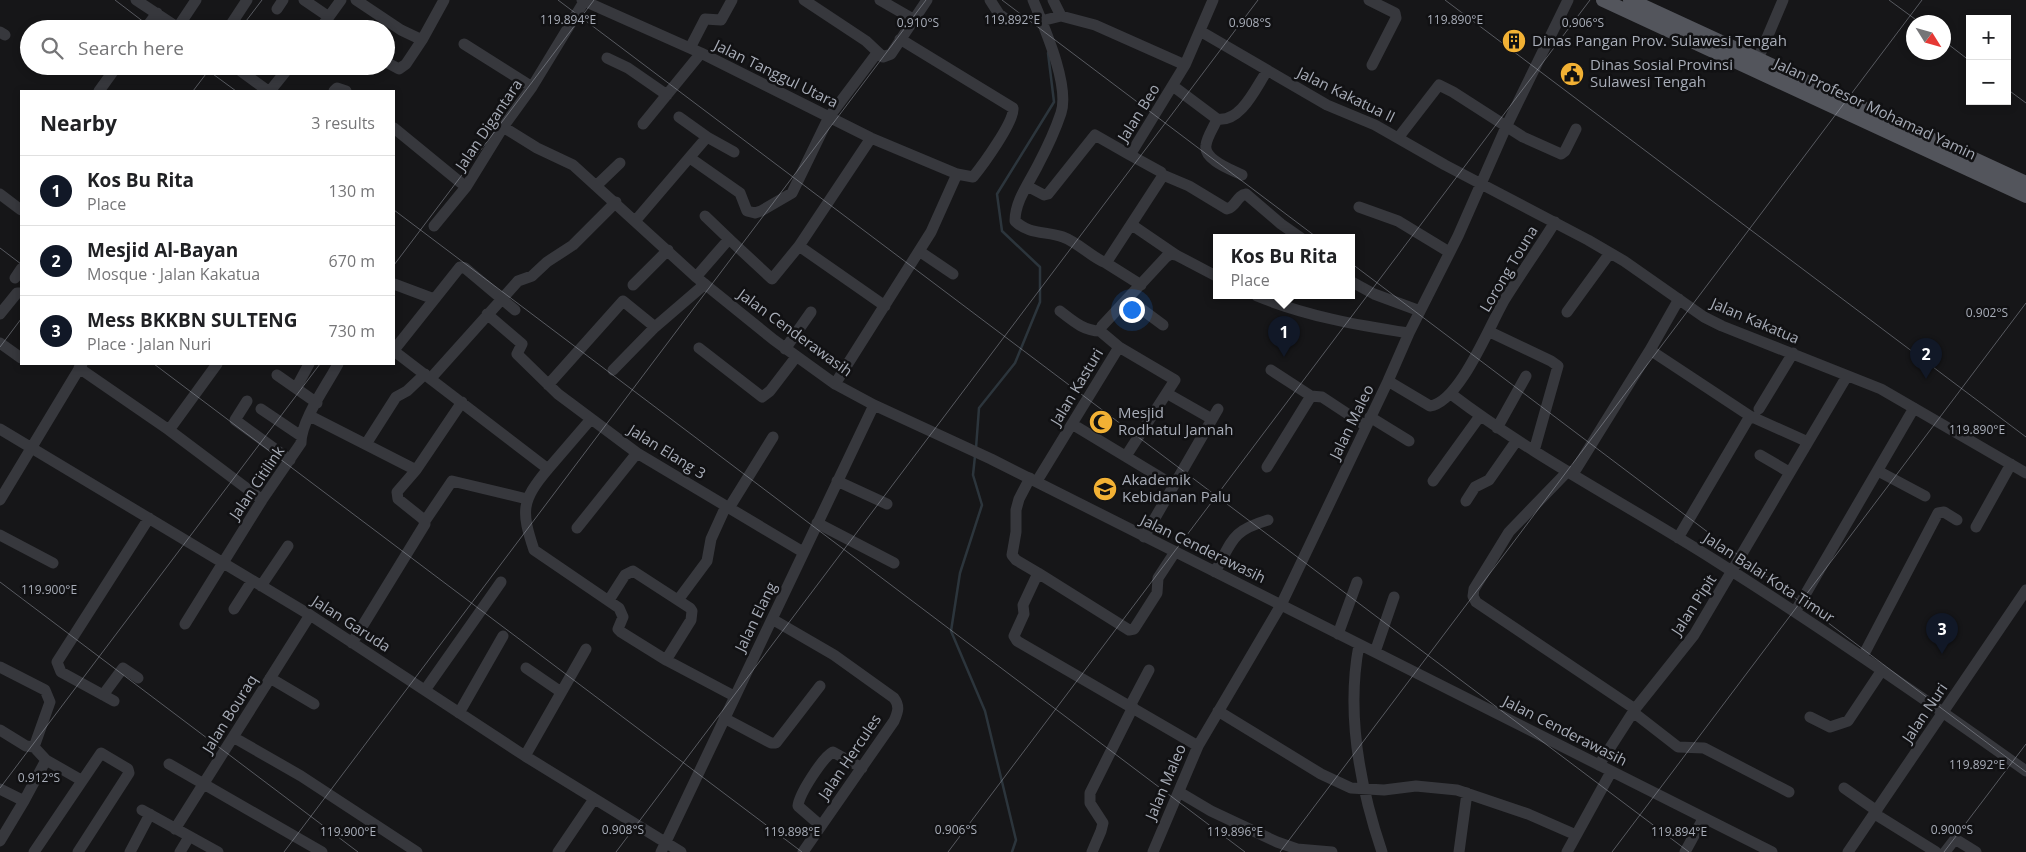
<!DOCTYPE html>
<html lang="en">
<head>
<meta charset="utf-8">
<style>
	body { margin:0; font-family:"Open Sans",sans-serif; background:#f2f2f2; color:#202124 }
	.controls { position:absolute; right:15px; top:15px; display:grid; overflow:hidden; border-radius:0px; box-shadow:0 2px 8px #0003 }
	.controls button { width:45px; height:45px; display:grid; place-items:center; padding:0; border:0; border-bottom:1px solid #e0e0e0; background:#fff; color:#202124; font:25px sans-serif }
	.compass { position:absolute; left:1906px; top:15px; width:45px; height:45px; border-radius:50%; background:#fff; box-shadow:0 2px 8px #0003; rotate:127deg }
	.you { position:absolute; left:1131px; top:309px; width:18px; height:18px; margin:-12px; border:4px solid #fff; border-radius:50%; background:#1a73e8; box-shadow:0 0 0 8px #1a73e833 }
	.badge { display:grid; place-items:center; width:32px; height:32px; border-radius:50%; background:#111827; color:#fff; font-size:16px; font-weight:700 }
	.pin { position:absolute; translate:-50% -41px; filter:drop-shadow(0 1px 2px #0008) }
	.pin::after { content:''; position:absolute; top:26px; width:18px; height:15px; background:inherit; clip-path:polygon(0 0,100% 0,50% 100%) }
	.popup { position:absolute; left:1213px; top:234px; width:142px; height:65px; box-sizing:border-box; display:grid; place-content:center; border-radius:0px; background:#fff; filter:drop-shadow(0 1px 4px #0005); font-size:16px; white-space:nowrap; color:#757577 }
	.popup b { font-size:19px; color:#202124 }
	.popup::after { content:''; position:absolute; left:50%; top:100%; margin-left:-10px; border:10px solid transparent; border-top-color:#fff }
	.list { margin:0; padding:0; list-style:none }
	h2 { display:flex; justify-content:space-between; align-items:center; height:65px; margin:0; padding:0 20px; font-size:21px }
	h2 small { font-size:16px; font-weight:400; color:#757577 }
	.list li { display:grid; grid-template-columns:32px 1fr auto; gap:15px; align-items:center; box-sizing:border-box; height:70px; padding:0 20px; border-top:1px solid #e0e0e0 }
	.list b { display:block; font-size:19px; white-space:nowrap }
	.list p { margin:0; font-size:16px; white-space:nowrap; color:#757577 }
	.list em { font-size:16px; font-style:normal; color:#757577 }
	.icon { flex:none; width:28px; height:28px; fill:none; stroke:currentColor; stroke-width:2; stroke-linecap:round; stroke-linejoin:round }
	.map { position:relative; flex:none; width:2026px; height:852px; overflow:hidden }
	.search { position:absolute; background:#fff; box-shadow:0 2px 8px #0003; left:20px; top:20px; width:375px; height:55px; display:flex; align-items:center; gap:12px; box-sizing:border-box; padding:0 18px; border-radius:28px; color:#757577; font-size:19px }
	.panel { position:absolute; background:#fff; box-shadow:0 2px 8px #0003; left:20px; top:90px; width:375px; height:275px; border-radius:0px }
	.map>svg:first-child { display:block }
</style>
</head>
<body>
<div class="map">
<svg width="2026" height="852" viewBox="0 0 2026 852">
	<rect width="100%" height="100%" fill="#161618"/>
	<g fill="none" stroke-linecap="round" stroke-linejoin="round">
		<path stroke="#2c353c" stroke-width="2.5" d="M976,448L979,408L1015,363L1040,302V267L1002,231L997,194L1054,102L1048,53
			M975,456L973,475L982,505L960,573L951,631L985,711L1016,840L1012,852"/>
		<path stroke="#37383d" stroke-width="11" d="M136,0L180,29
			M304,0L329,17
			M356,0L401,30L422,40L444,0
			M582,0L701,53L871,138L957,174L973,177C982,166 1015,121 1013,108L900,39
			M804,0L866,41L883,57L891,54L927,0
			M880,0L913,19
			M990,0L999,14L1007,20
			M1033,0C1044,27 1070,85 1061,113C1055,131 1047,148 1038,165C1029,183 1015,201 1015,221C1029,235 1046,231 1063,237C1079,243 1091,257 1106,263
			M1053,0L1061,16
			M1369,0L1395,13L1396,18L1372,65
			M277,9L283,0
			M1041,21L1061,16L1095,25L1185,65
			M178,27L196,0
			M145,29L157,13
			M228,29L247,0
			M320,29L341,0
			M1200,31L1327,105L1375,125L1445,165L1588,240L1624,261L1704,317L1722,326L1881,389L2026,473
			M0,32L5,35
			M464,44L532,87
			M690,48L705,19L721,20L732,0
			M607,58L628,68L667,95
			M1758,59L1783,0
			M386,62L399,69L406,64L422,40
			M234,66L268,91
			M1173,86L1217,119C1241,123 1256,87 1267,71
			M99,91L117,66
			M270,91L290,66
			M334,91L337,88L346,91
			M679,117L707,137
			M1217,119C1214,127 1207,137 1206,145C1203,160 1232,170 1242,175
			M643,124L701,53
			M503,127L537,148L573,165L696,277L774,340L835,384L874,405L991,459L1772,852
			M394,128L466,187
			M871,138L799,246L885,306
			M1398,138L1439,85L1453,92L1523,137L1561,154L1565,151L1576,129
			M690,158L740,193L747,211L755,213L761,211L792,193L829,117L877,53
			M1163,175L1189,186L1227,209C1236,207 1237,195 1246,194L1281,224L1301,238
			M597,185L620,163
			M1027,186L1044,195L1048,194L1095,135L1130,155
			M0,194L21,210
			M1359,207L1398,221L1449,252
			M705,216L729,239
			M636,220L707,137L734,152
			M1132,225L1176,255L1216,276
			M434,226L466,187L503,127L532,87L585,0
			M919,251L953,274
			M696,277L729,239L772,279L799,246
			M15,278L21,269
			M1352,282L1374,294L1420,311
			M394,284L434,299
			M633,285L668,250
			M1141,285L1106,263L1162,177L1161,172L1130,155L1185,65L1213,0
			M1257,296C1306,316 1356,325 1409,333
			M1128,299L1163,325
			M1060,311C1073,321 1084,331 1100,331
			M1567,312L1610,253
			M0,314L17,293H21
			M487,314L522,344L517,354L558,394L637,453L803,552
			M655,327L705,284
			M1490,332L1551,361L1558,366L1534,451
			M0,343L21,358
			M1119,347L1175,380L1126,456
			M699,348L762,397L770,391L796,357
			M785,349L811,312
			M394,350L460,267L465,268L515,310
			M1650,350L1679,299
			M394,351L548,469L591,419
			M79,368L169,430L217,364
			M1271,370L1311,396L1322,397L1366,426
			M277,375L317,403
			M431,378L518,281L532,276L547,262L573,245L616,202
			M1388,381L1430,406C1460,402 1490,324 1505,299C1521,273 1539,248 1555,222
			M835,384L931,232L957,174
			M548,385L623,301L655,327L613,370
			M296,388L309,364
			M1168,394L1212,419
			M1451,394C1534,457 1628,505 1716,561C1822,628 1925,699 2026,771
			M247,401L235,420L290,460
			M261,409L301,436
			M1759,409L1793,353
			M310,416L416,470
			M1370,417L1409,441
			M1072,424L1173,485
			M1497,428L1526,376
			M0,429L310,615L525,756L681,852
			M169,430L262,500
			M366,444L396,397L407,391L425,374
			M1760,455L1789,472
			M1267,467L1311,396
			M548,469C521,501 521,511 534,550L619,608L623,617L618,629L621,632L666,660L734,696
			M1568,471L1509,532L1474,589L1473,596L1476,602L1635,709
			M1878,471L1925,496
			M1573,474L1650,350L1750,416L1808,442
			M1030,478L1019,499L1016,510V532L1012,555L1016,560L1038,573
			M837,481L887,504
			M1037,481L1119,347L1100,331L1102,326L1166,257L1171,254L1176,255
			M1433,481L1480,416
			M0,500L82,364
			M1466,501L1475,487L1489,480L1517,440
			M729,508L773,437
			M425,521L452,481L527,499
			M817,523L894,563
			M1976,527L2011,464
			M577,528L637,453
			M0,535L53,563
			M1144,537L1218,409
			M1678,538L1750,416
			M1175,552L1158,578L1157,593L1134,629L1129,630L1038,573L1023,605L1024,614L1014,636L1017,641L1198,746
			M1215,572C1233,540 1231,531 1268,520
			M261,586L288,546
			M609,600L625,575L633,571L690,608L692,611L691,620L666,660
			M678,600L707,561L711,539L726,506
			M234,609L252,581
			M1795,612L1914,408
			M772,619L834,655L894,698C900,706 898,712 894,721L803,852
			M185,624L262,500L301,443C301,420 327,385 338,364
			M1338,634L1357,582
			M352,643L425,524L423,519L398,499L397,492L416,470L462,402
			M1359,645C1346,713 1360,787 1382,852
			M1375,652L1394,597
			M1863,656L1938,513L1944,512L1957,520
			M0,667L45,690L50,702L34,747L46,760L24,801
			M526,668L561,692
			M270,678L314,704
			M425,690L501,582
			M103,695L123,668L138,678
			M114,701L61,672L57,662L149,518
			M1130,706L1149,670
			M1218,711L1321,774L1351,788L1384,790L1416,786L1457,790L1528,814L1576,835
			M1633,712L1678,747L1704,748L1789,792
			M459,713L503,636
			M1810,717L1830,727L1848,721L1882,670
			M724,718L771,743H776L820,686
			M0,730L26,746L34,747
			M233,737L301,776L417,852
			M525,756L586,649
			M46,760L81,780
			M169,764L322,852
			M1599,765L1635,709L1694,635L1847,376
			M1844,788L1877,811
			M0,789L24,801L0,841
			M1179,792L1211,811L1277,842L1297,849L1332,852
			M142,810L218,852
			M1875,814L1936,852
			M821,826L798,806C799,794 823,757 833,752L862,768
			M175,829L310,615
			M34,852L101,753L128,769L129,773L78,852
			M130,852L150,814
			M180,852L189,837
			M558,852L594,799
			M661,852L874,405
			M1092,852L1101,831L1103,823L1090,803V793L1133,707
			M1153,852L1198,746L1281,605L1388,381L1409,333L1458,236L1506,127L1568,0
			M1459,852L1467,793
			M1567,852L1611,772
			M1685,852L1703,819
			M1848,852L2026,590
			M1945,852L1955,839L1976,852"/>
		<path stroke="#53555c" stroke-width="14" d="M1603,0L2026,196
			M1630,0L2026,183"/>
	</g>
	<path fill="none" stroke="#a8adb8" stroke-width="1" stroke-opacity="0.45" d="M115,0L153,29M558,0L1689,852M1002,0L2026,772M1445,0L2026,437M1889,0L1919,22M240,29L262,0M1944,41L1970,61M202,66L236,91M2007,89L2026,103M193,91L212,66M394,210L1245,852M0,248L21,264M394,265L594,0M0,347L21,319M154,364L802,852M0,582L358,852M0,788L320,364M284,852L926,0M616,852L1258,0M948,852L1590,0M1280,852L1922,0M1612,852L2026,303M1944,852L2026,744"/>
	<defs>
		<g id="building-disc" transform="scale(1.25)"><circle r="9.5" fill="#f2b134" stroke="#111113"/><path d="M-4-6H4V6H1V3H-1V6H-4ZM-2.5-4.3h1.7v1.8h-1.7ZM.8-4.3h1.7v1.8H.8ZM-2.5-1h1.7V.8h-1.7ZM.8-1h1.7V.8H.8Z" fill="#111"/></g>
		<g id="civic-disc" transform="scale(1.25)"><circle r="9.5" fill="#f2b134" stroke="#111113"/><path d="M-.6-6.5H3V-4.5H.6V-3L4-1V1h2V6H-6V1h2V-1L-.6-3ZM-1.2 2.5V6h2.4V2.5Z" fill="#111"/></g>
		<g id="mosque-disc" transform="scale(1.25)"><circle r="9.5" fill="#f2b134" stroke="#111113"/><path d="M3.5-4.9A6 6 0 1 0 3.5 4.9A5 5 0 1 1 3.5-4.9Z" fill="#111"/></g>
		<g id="university-disc" transform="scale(1.25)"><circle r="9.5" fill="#f2b134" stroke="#111113"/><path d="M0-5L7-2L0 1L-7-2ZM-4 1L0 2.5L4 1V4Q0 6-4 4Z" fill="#111"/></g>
	</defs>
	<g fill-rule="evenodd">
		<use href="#building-disc" x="1514" y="41"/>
		<use href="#civic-disc" x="1572" y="74"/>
		<use href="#mosque-disc" x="1101" y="422"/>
		<use href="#university-disc" x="1105" y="489"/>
	</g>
	<g text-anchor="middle" stroke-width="5" stroke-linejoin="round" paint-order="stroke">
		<g font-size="15" fill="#a8adb8" stroke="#111113" text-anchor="start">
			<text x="1532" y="46">Dinas Pangan Prov. Sulawesi Tengah</text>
			<text x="1590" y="70">Dinas Sosial Provinsi<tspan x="1590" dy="17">Sulawesi Tengah</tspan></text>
			<text x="1118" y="418">Mesjid<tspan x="1118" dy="17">Rodhatul Jannah</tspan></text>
			<text x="1122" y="485">Akademik<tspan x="1122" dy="17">Kebidanan Palu</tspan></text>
		</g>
		<g font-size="15" fill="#a8adb8" stroke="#111113">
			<text transform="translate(776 74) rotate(26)" y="5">Jalan Tanggul Utara</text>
			<text transform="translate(1346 95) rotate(26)" y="5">Jalan Kakatua II</text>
			<text transform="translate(1875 109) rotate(25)" y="5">Jalan Profesor Mohamad Yamin</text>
			<text transform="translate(1139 113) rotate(-58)" y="5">Jalan Beo</text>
			<text transform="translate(489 125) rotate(-56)" y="5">Jalan Digantara</text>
			<text transform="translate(1509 269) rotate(-59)" y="5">Lorong Touna</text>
			<text transform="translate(1755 321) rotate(23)" y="5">Jalan Kakatua</text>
			<text transform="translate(795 333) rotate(36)" y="5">Jalan Cenderawasih</text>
			<text transform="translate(1077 387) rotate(-59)" y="5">Jalan Kasturi</text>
			<text transform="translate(1352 422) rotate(-64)" y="5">Jalan Maleo</text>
			<text transform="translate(667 452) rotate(32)" y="5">Jalan Elang 3</text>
			<text transform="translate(257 483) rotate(-56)" y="5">Jalan Citilink</text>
			<text transform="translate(1203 549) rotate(26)" y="5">Jalan Cenderawasih</text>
			<text transform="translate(1769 578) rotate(33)" y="5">Jalan Balai Kota Timur</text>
			<text transform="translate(1694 605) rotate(-57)" y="5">Jalan Pipit</text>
			<text transform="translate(756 617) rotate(-64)" y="5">Jalan Elang</text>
			<text transform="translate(351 624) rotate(33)" y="5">Jalan Garuda</text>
			<text transform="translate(1925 713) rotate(-56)" y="5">Jalan Nuri</text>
			<text transform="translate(230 714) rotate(-58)" y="5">Jalan Bouraq</text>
			<text transform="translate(1565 731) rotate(27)" y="5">Jalan Cenderawasih</text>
			<text transform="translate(850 757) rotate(-56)" y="5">Jalan Hercules</text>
			<text transform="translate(1166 782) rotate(-67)" y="5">Jalan Maleo</text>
		</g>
	</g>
	<g font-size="12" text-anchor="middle" fill="#a8adb8" stroke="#111113" stroke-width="5" stroke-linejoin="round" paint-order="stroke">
		<text x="1012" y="24">119.892°E</text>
		<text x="1455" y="24">119.890°E</text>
		<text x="568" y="24">119.894°E</text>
		<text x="918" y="27">0.910°S</text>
		<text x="1250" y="27">0.908°S</text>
		<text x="1583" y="27">0.906°S</text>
		<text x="1987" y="317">0.902°S</text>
		<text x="1977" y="434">119.890°E</text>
		<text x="49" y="594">119.900°E</text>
		<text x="1977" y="769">119.892°E</text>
		<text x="39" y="782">0.912°S</text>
		<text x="623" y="834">0.908°S</text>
		<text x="956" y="834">0.906°S</text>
		<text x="1952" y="834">0.900°S</text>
		<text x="348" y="836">119.900°E</text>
		<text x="792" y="836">119.898°E</text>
		<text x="1235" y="836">119.896°E</text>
		<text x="1679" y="836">119.894°E</text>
	</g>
</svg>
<div class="controls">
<button>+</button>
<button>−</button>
</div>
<svg class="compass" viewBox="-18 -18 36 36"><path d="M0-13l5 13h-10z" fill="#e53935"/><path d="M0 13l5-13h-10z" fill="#757577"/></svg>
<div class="you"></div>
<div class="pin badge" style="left:1284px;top:357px">1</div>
<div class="popup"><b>Kos Bu Rita</b>Place</div>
<div class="pin badge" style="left:1926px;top:379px">2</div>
<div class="pin badge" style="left:1942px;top:654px">3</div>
<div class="search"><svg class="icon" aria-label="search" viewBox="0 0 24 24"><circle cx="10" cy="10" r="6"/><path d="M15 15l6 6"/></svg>Search here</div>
<section class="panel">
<h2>Nearby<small>3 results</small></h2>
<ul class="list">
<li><span class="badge">1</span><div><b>Kos Bu Rita</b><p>Place</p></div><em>130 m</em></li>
<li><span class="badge">2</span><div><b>Mesjid Al-Bayan</b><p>Mosque · Jalan Kakatua</p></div><em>670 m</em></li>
<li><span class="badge">3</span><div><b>Mess BKKBN SULTENG</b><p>Place · Jalan Nuri</p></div><em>730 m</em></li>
</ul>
</section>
</div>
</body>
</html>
